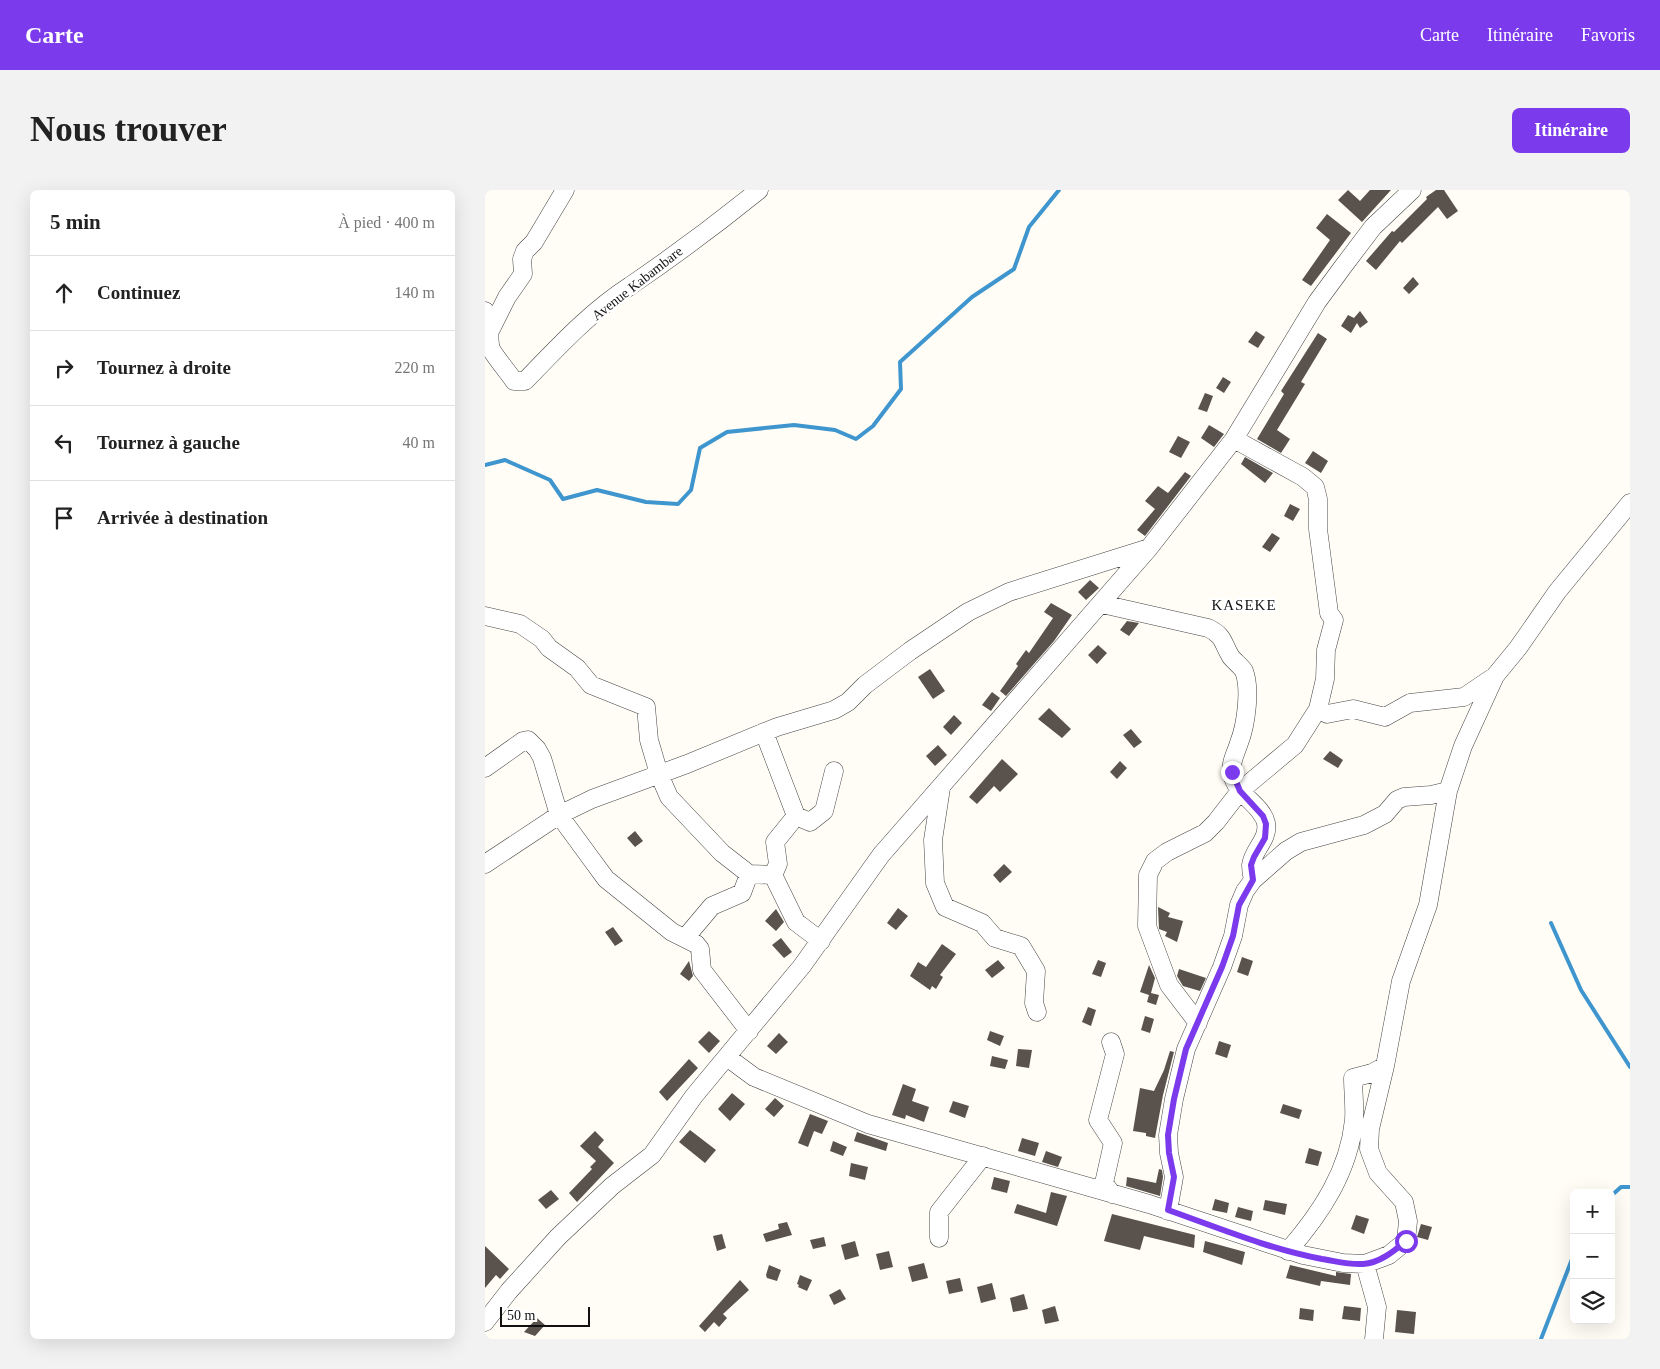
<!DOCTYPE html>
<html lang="fr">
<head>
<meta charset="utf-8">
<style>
	body { margin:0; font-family:"Times New Roman",serif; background:#f2f2f2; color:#222 }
	.controls { position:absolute; right:15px; bottom:15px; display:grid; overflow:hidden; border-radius:8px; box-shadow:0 5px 20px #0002 }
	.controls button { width:45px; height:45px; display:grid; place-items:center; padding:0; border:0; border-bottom:1px solid #e0e0e0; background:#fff; color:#222; font:25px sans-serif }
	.scale { position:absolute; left:15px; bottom:12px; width:90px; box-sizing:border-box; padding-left:5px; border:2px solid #111; border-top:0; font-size:14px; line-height:18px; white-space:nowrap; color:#111; -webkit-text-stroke:4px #fff; paint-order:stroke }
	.stop { position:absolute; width:15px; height:15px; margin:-11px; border:4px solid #7c3aed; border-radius:50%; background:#fff }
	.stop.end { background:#7c3aed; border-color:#fff; box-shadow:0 1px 5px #0008 }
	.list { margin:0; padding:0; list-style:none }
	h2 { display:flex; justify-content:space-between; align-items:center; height:65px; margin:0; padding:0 20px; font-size:21px }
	h2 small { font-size:16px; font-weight:400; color:#767676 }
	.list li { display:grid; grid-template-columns:32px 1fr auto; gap:15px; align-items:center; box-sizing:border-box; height:75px; padding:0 20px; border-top:1px solid #e0e0e0 }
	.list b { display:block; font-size:19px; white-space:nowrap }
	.list em { font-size:16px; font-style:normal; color:#767676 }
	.icon { flex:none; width:28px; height:28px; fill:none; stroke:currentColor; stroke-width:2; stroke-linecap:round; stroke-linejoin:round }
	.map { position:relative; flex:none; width:1145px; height:1149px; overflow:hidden; border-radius:8px }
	header { display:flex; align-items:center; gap:30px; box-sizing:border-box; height:70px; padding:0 25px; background:#7c3aed; color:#fff }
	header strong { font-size:24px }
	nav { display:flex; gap:28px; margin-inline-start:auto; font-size:18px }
	.intro { display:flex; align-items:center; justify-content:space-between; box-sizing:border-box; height:120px; padding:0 30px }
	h1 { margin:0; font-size:35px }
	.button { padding:12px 22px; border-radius:8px; background:#7c3aed; color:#fff; font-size:18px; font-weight:700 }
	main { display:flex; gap:30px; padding:0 30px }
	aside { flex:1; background:#fff; border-radius:8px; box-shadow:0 5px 20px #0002 }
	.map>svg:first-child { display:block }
</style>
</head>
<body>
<header>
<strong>Carte</strong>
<nav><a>Carte</a><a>Itinéraire</a><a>Favoris</a></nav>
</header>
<div class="intro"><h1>Nous trouver</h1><a class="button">Itinéraire</a></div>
<main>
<aside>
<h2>5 min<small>À pied · 400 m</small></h2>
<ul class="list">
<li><svg class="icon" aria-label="ahead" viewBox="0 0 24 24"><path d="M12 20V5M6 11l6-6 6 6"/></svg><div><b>Continuez</b></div><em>140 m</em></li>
<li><svg class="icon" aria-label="right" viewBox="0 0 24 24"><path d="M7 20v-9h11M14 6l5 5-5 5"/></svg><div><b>Tournez à droite</b></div><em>220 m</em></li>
<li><svg class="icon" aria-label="left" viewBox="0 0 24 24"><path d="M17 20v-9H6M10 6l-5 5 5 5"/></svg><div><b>Tournez à gauche</b></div><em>40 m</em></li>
<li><svg class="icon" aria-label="arrive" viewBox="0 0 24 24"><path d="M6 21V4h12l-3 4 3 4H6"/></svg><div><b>Arrivée à destination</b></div></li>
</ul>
</aside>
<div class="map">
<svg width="1145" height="1149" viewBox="0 0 1145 1149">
	<rect width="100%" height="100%" fill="#fffdf5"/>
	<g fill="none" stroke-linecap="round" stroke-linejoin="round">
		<path stroke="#3f96cf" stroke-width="4" d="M0,275L20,270L65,290L78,309L112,300L161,312L193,314L206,300L215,258L242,242L309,235L350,240L371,249L388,236L416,199L415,172L487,107L529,79L544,37L574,0
			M1066,733L1096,800L1145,877
			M1126,1006L1136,997H1145
			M1056,1149L1089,1064"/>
	</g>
	<path fill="#5a524d" d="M863,0L875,11L885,0H906L877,32L853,10Z
		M951,0H959L973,21L962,29L953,17L917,53L915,51L891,80L881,71L907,41L909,42L942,9L941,7Z
		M842,24L866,43L826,96L817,90L845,50L831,38Z
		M928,87L934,94L924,104L918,98Z
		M875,121L883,132L875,138L872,133L866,143L856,136L863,125L869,128Z
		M771,141L780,147L773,158L763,152Z
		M833,143L842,149L816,192L820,194L792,240L805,249L796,263L772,249L799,204L796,201Z
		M738,187L746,192L739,203L731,198Z
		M720,203L728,206L722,222L713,219Z
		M724,235L739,244L729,257L716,248Z
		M693,246L705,252L696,268L684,262Z
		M828,261L843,271L836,283L820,273Z
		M760,267L788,283L780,293L756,274Z
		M700,282L706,286L660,346L652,340L670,319L660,311L673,296L683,303Z
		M805,314L815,319L808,331L799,326Z
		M787,343L795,348L785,362L777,357Z
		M605,390L614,398L601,410L593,402Z
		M566,413L587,425L569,451L521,506L515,501L533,476L531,474L541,460L544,463L568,428L559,422Z
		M642,431L654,433L644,446L635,440Z
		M613,455L622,463L612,474L603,465Z
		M445,479L460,501L448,509L433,487Z
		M507,502L515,508L506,521L497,515Z
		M564,518L586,539L577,548L553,529Z
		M469,525L477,533L466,545L458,537Z
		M646,539L657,552L649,558L638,545Z
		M453,555L462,565L450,576L441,566Z
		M845,561L858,570L853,578L838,569Z
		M517,569L533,584L515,602L509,596L492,614L484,607Z
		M635,571L642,578L632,589L625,582Z
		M150,641L158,651L150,657L142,648Z
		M519,674L527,682L515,693L508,685Z
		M673,717L685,723L683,727L698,731L692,752L680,746L682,742L674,739Z
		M413,718L423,726L411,740L402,733Z
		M291,719L299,732L291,741L280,731Z
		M128,737L138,751L130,756L120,742Z
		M296,748L307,762L299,768L287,755Z
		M457,754L471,764L455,785L458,787L451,799L447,796L445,800L425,786L433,772L441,777Z
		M757,767L768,771L763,786L752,782Z
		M513,770L520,778L507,788L500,780Z
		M613,770L621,773L616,787L607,784Z
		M204,771L208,786L204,791L195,784Z
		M664,775L670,788L666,803L674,805L671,815L662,812L664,805L655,802Z
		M694,779L721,788L715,801L698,796L692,786Z
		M603,817L611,820L606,836L597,832Z
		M660,826L669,829L665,843L656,840Z
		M224,841L235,851L224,863L213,852Z
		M505,841L519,846L515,856L502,850Z
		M294,843L303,852L291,864L282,856Z
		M734,851L746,855L742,868L730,864Z
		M533,859L547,860L544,878L531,876Z
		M685,861L689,862L678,905L670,948L661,946V943L648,941L655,898L669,901L679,880Z
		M507,866L523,870L520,879L505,876Z
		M204,869L213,878L182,911L174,902Z
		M418,894L431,899L427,911L444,917L439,932L421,925L420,929L407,925Z
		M247,903L260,914L245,931L233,919Z
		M290,908L299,916L289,927L280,919Z
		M468,911L484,916L480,928L464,922Z
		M798,914L817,920L814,929L795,923Z
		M325,924L343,931L337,944L329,941L323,957L313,953Z
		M205,940L231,960L220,973L194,952Z
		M110,941L119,950L113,957L129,973L92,1012L84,1003L107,979L105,977L111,971L95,956Z
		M372,942L403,953L401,961L369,951Z
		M537,948L554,953L550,966L533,961Z
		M348,951L362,957L358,966L345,961Z
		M824,958L837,962L833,976L820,973Z
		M561,961L577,967L573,977L557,972Z
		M366,973L383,977L380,990L364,986Z
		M674,979L677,980L678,987L675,1006L641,996L642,987L671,993Z
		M509,987L525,991L522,1003L506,999Z
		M66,1000L74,1009L61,1019L53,1010Z
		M566,1002L582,1006L572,1036L529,1023L532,1014L561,1023Z
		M730,1009L744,1013L742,1023L727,1020Z
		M780,1010L802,1014L800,1025L778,1020Z
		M753,1017L768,1021L766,1031L750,1027Z
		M627,1024L710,1045L709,1058L659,1046L655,1060L619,1051Z
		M871,1025L884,1029L879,1044L866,1039Z
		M302,1032L307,1045L281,1052L278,1044L294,1039L293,1034Z
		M936,1034L947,1037L943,1050L932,1047Z
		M237,1044L241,1058L232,1061L228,1046Z
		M339,1047L341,1056L328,1059L325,1050Z
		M370,1051L374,1066L360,1070L356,1055Z
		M720,1051L760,1062L757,1075L718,1062Z
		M0,1056L24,1079L15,1089L11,1085L0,1098Z
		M404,1061L408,1077L395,1080L391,1064Z
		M439,1073L443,1088L427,1092L423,1077Z
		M284,1075L296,1080L292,1091L282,1088L281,1085Z
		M805,1075L851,1086V1082L866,1084L865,1095L836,1091L835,1096L801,1088Z
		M315,1085L327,1090L322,1101L313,1097L314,1095L312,1094Z
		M475,1088L478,1101L464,1104L461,1091Z
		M255,1090L264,1100L238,1124L242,1128L234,1137L229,1132L220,1142L214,1136Z
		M507,1093L511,1109L496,1113L492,1097Z
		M355,1099L361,1109L349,1115L344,1105Z
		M539,1104L543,1119L528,1122L525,1108Z
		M570,1116L574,1131L560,1134L557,1120Z
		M859,1116L876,1118L875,1131L857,1129Z
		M815,1118L829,1120L828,1131L814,1129Z
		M912,1120L931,1122L929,1144L910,1142Z
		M52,1128L60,1135L50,1146L39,1142Z"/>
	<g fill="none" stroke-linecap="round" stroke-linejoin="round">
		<g stroke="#444" stroke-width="19">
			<path id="minor" d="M0,121C8,134 2,147 6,159C10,167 24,183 29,191H40C72,158 106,121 145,96C189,66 232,34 274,0
				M6,139L22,107L38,84L37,69L40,61L49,52L80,0
				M617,414L723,438C740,446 737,453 746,467C750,472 756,476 759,481C766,499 761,535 754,553C751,563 745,572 747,583C750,605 777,614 781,633C784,650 768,659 766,675C766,680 767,686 768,690
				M0,426L35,434L57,449L64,458L92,478L106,495L161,517L164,550L174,584L184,607L237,663L264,684L288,685L311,732L336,751
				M833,519L842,524L868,519L900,527L925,513L979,507L1010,486
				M279,542L311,626L325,632L339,621L349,581
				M0,578L38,551L43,550L52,559L57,568L74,625L107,670L121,689L187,742L211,754L215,759L217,780L264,841
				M456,598L448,650L450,693L460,717L497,733L510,748L536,756L551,781L549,813L552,822
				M0,674L74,625L107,609L202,574L292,537L349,520L363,512L380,495L425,461L483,422L524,402L664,358
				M288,685L293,674L290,652L311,626
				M200,748L227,716L257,703L264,684
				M713,833L684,795L662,736L663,685L670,671L682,662L720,643L731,632L755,601L810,555L833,519L840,489L841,460L849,430L844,423L833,339V309L830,297L818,287L749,249
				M626,852L630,864L613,930L628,953L619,993L627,1004
				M242,867L269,887L383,934L664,1014L818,1065L858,1073L880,1074L904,1065L921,1051L923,1031L919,1012L893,983L884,959L885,939L900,876L916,791L943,715L963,601L978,556L1010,486L1033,458L1072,402L1145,313
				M683,1021L689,987L684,963L683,945L689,909L701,859L737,777L748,746L754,715L760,701L768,690L801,661L816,652L879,635L900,624L912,610L919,607L946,605L963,601
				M454,1048V1022L498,966
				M803,1061C836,1023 864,981 869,930C870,916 868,901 868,888L887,883L900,876
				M880,1074L892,1117L889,1149
				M0,1132L24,1101L73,1047L127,996L167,965L209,906L317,776L396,665L664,358L749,249L832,112L857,78L888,37L927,0"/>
		</g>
		<use href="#minor" stroke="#fff" stroke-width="18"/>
	</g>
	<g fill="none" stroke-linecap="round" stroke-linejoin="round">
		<path stroke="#7c3aed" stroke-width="6" d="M747,582L755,601L778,626L781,634L780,648L769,667L766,675L768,690L754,715L748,746L737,777L701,859L689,909L683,945L684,963L689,987L683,1020C734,1038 784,1059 837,1069C850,1071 865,1075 878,1074C895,1073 909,1061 921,1051"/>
	</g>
	<g text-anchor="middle" stroke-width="5" stroke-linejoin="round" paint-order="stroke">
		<g font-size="14" fill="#111" stroke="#fff">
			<text transform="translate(152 93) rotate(-38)" y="5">Avenue Kabambare</text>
		</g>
		<g font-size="15" letter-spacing="1" fill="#111" stroke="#fff">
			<text x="759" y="420">KASEKE</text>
		</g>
	</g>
</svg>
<div class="controls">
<button>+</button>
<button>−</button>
<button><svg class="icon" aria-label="layers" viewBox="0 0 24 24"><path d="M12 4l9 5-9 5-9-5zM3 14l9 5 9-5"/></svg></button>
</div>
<div class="scale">50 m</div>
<div class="stop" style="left:921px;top:1051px"></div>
<div class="stop end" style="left:747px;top:582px"></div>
</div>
</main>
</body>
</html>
